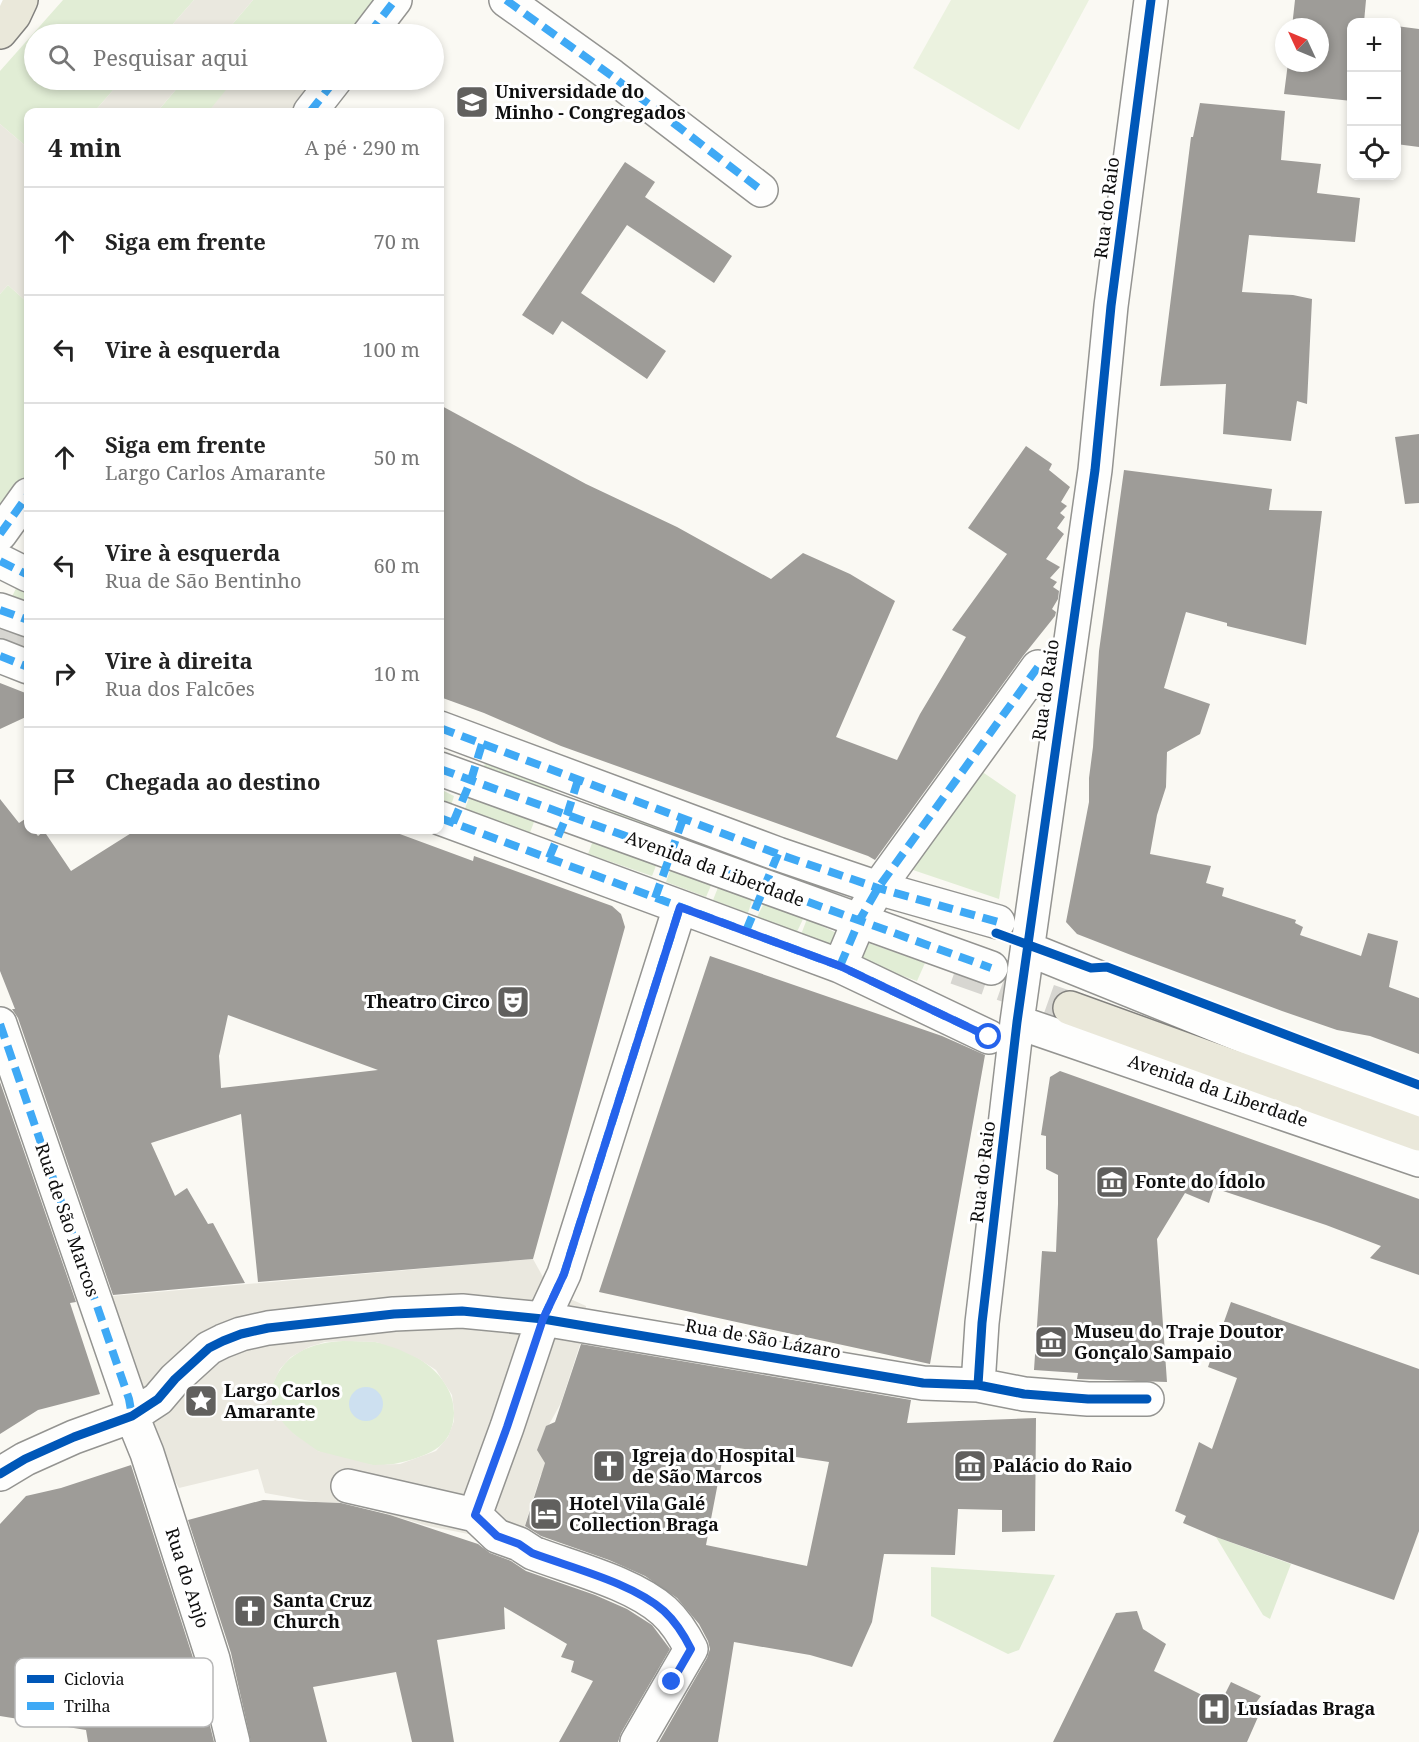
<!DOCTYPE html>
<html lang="pt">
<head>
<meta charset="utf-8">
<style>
	body { margin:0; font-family:"Noto Serif",serif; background:#f6f6f6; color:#222 }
	.controls { position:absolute; right:18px; top:18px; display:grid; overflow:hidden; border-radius:12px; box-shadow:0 3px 9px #0003 }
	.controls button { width:54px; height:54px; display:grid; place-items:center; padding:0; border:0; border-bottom:2px solid #e0e0e0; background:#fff; color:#222; font:30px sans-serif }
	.compass { position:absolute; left:1275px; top:18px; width:54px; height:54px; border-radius:50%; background:#fff; box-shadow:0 3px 9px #0003; rotate:314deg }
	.stop { position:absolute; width:18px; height:18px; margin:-14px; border:4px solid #2563eb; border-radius:50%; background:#fff }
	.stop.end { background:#2563eb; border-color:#fff; box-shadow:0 2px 6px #0008 }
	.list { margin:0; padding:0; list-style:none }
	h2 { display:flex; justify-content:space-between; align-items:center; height:78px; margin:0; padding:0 24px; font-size:26px }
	h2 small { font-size:20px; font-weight:400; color:#767676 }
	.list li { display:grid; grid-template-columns:39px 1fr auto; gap:18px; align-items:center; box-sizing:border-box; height:108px; padding:0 24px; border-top:2px solid #e0e0e0 }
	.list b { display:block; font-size:22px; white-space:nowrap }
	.list p { margin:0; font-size:20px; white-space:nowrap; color:#767676 }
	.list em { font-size:20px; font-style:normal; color:#767676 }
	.icon { flex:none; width:33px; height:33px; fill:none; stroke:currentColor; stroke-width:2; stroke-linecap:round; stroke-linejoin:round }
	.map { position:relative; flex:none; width:1419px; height:1742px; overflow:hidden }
	.search { position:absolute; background:#fff; box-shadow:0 3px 9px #0003; left:24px; top:24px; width:420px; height:66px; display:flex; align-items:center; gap:15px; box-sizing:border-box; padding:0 21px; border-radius:33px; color:#767676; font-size:22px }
	.panel { position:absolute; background:#fff; box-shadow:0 3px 9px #0003; left:24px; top:108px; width:420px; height:726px; border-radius:12px }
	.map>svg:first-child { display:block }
</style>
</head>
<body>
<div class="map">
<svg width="1419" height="1742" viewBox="0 0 1419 1742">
	<rect width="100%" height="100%" fill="#faf9f3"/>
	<path fill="#e1edd5" d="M63,0H194L164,34H34V80H122L94,112H28V148L0,124V71Z
		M253,0H381L356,34H224Z
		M184,80H324L300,112H157Z
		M8,285L28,303V476L0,514V294Z
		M18,584L28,588V610L10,601Z
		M0,618L28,630V651L0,640Z
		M486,760L555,784L550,799L481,775Z
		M981,771L1016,795L999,899L910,869Z
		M440,789L454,796L450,809L440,805Z
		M471,793L536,817L529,835L464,811Z
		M601,801L668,824L662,841L595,817Z
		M595,835L659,858L652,876L588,854Z
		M672,865L713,881L706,897L666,882Z
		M719,885L754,894L748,913L713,900Z
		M764,903L804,917L795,936L755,921Z
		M807,919L843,936L837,952L800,937Z
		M860,940L925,963L917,981L853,958Z
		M343,1341C354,1341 365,1341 375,1342C416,1348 467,1383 451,1430C446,1444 435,1451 422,1456C406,1462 390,1466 373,1465C356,1464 335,1458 320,1452C305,1446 275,1421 272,1405C269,1392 273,1380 280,1370C294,1349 319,1342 343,1341Z
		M1216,1537L1291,1564L1270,1619L1263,1615Z
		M931,1567L1055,1575L1019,1650L1008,1654L931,1616Z"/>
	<path fill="#ebf2df" d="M951,0H1089L1019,130L913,68Z"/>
	<path fill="#eae8df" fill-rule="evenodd" d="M194,0H253L224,34H164Z
		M122,80H184L157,112H94Z
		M234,80H304L311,84L291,112H208Z
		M0,124L28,148V303L8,285L0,294Z
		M533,1259L543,1277L555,1292L586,1306V1326L561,1403L542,1437L554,1477L541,1474L519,1544L428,1526L350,1503L316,1502L265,1493L258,1469L179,1488L129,1399L101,1297ZM343,1341L376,1342L398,1349L419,1359L436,1370L452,1395L454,1410V1421L448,1437L436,1451L400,1464L373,1465L318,1451L294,1434L284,1424L272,1406V1386L280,1369L291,1357L309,1347L325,1342Z"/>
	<path fill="#cde0f0" d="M349 1404a17 17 0 1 1 34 0a17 17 0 1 1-34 0Z"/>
	<path fill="#9e9c98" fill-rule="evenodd" d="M1295,0H1366L1364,22H1352V101L1284,94L1288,63H1320V27H1292Z
		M1396,26L1419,29V147L1396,144Z
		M1200,103L1285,111L1281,160L1321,164L1317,193L1360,198L1355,242L1249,235L1242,292L1293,295L1312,299L1307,404L1297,401L1291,441L1223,434L1226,384L1160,386L1191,137H1193Z
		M625,162L655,182L645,197L732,256L714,283L627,225L581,293L666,351L647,379L562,321L553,335L522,315Z
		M440,405L586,484L677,527L771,579L803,553L850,574L895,601L836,737L897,760L920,714L966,637L952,630L1007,554L968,528L1026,446L1052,464L1049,470L1070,487L1061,502L1067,506L1060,513L1065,517L1057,528L1064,534L1046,559L1060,567L1050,578L1057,582L1053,587L1059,591L1058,599L1052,609L1056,612L1055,616L1023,656L875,860L868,856L561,746L484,713L440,697Z
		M1419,434V503L1405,504L1395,437Z
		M1124,470L1272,489L1269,510L1322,511L1306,645L1227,626V623L1186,612L1164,688L1210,704L1200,734L1167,752L1166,787L1157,815L1150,854L1211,866L1206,883L1224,888L1222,896L1296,920L1295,923L1303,927L1300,935L1361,956L1368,933L1398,941L1389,987L1419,998V1054L1370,1036L1337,1030L1282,1011L1131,955L1077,934L1066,922L1089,802V778L1093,747L1099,651Z
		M0,683L28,694V716L0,729Z
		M0,799L19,823L25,819L28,824V830H33L38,836L44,831L71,871L136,830H389L473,861L474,856L612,906L621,914L625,927L533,1259L258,1282L241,1114L151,1143L175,1196L187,1188L208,1224L213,1223L245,1283L113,1295L18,1018L12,1009H15L0,971ZM228,1015L378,1070L221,1088L219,1056Z
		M710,956L942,1036L985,1055L930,1364L599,1292Z
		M1060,1071L1419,1199V1275L1370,1258L1381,1246L1326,1225L1214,1188L1209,1203L1185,1193L1157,1239L1167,1382L1077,1379L1078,1373L1034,1370L1042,1251L1056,1252L1058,1204V1175L1046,1169V1136L1041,1135L1050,1077Z
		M0,1082L76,1302L70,1303L100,1394L38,1410L0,1434Z
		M1231,1302L1419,1369V1531L1394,1600L1216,1537L1183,1523L1186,1516L1175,1511L1199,1442L1212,1449L1237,1378L1208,1367Z
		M581,1344L911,1400L907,1423L1036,1418L1035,1531L1002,1532V1510L958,1509L955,1555L884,1554L872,1622L852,1667L810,1655L734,1642L718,1742H659L707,1658L710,1649L708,1641L699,1624L677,1598L645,1576L609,1560L541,1536L525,1526L545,1463L537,1450L546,1426L555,1422ZM725,1446L829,1462L807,1566L706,1545Z
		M131,1465L195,1664L214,1742H88L86,1730L0,1716V1524L26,1496L61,1488Z
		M263,1500L341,1503L390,1515L478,1544L490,1553L511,1561L526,1571L595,1595L627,1609L652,1625L670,1649L621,1733L618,1742H559L593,1681L571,1672L574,1661L561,1657L567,1644L504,1607L505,1629L437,1640L454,1742H412L396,1672L313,1687L327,1742H251L231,1653L188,1520Z
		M1137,1611L1143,1629L1166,1644L1154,1671L1220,1704L1231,1682L1261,1696L1249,1712L1258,1717L1247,1742H1053L1116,1613Z"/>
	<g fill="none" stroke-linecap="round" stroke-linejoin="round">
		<path stroke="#d7d6d1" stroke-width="33" stroke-dasharray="33 16" stroke-linecap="butt" d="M0,628L28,638
			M956,968L1070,1008"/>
		<g stroke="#949491" stroke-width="36">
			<path id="minor" d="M506,0L612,76L761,190
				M0,1L1,0
				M369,34L395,0
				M310,112L335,80
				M0,534L28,495
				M0,561L28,575
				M0,610L28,620
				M0,656L28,667
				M440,728L778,854L878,888L998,922
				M440,769L991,968
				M440,818L840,966L989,1037
				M1028,949L1419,1107
				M840,966L859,921L878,888L1038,667
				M1017,1022L1419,1160
				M0,1024L129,1399L132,1416L147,1453L213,1659L233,1742
				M978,1385L982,1323L1017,1022L1095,470L1111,306L1151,0
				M0,1474L25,1459L74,1437L132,1416L158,1399L175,1379L209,1348L223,1341L241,1334L268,1328L394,1314L462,1311L543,1319L923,1383L978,1385L1024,1394L1088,1399H1147
				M348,1486L475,1515
				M475,1515L507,1427L543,1319L564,1274L680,907
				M475,1515L497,1536L519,1544L533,1553C572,1568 633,1583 664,1611C676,1622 684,1635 691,1649L637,1742"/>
		</g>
		<g stroke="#82817e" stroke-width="36">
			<path id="major" d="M0,32L14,15L21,0
				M1070,1008L1419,1134"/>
		</g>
		<use href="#minor" stroke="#fefefd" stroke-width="33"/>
		<use href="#major" stroke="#eae8da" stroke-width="33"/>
		<path stroke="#3fa9f5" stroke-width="8" stroke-dasharray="15 8" stroke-linecap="butt" d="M506,0L612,76L761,190
			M369,34L395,0
			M310,112L335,80
			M0,534L28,495
			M0,561L28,575
			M0,610L28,620
			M0,656L28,667
			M440,728L778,854L878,888L998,922
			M440,769L991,968
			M440,818L840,966L989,1037
			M453,823L471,780L482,744
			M549,858L567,815L578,780
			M655,898L683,819
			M746,931L778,854
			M840,966L859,921L878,888L1038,667
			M0,1024L129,1399L132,1416
			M543,1319L564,1274L680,907"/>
		<g stroke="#fff" stroke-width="13">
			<path id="cycleway" d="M996,933L1091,968L1107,967L1419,1085
				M978,1385L982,1323L1017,1022L1095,470L1111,306L1151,0
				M0,1474L25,1459L74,1437L132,1416L158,1399L175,1379L209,1348L223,1341L241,1334L268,1328L394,1314L462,1311L543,1319L923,1383L978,1385L1024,1394L1088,1399H1147"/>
		</g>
		<use href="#cycleway" stroke="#0057b8" stroke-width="9"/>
	</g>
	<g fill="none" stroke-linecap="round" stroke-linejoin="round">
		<path stroke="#2563eb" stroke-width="8" d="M672,1682L691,1649C684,1635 676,1622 664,1611C633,1583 572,1568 532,1553L519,1544L497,1536L475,1515L507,1427L543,1319L564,1274L680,907L840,966L989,1037"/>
	</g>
	<defs>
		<g id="university-square" transform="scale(1.725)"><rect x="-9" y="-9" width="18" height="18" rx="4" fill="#61605e" stroke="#fff"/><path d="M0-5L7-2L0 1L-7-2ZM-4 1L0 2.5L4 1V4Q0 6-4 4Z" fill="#fff"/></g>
		<g id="theatre-square" transform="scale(1.725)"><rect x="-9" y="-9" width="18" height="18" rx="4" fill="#61605e" stroke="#fff"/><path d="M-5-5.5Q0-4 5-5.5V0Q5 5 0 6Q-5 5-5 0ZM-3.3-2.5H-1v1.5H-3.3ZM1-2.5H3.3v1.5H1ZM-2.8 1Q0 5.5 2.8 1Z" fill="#fff"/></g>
		<g id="museum-square" transform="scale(1.725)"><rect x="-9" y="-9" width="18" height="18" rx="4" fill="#61605e" stroke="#fff"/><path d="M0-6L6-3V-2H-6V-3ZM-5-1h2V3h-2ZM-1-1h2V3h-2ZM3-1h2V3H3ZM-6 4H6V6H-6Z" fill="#fff"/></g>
		<g id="sight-square" transform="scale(1.725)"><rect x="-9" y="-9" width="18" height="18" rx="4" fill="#61605e" stroke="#fff"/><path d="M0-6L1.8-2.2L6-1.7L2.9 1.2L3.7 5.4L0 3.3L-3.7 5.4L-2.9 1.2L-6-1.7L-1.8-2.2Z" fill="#fff"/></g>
		<g id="church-square" transform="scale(1.725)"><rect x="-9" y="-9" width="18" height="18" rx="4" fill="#61605e" stroke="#fff"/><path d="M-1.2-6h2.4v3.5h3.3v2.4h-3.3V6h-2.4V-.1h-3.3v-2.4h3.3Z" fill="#fff"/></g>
		<g id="hotel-square" transform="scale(1.725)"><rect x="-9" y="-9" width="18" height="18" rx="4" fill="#61605e" stroke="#fff"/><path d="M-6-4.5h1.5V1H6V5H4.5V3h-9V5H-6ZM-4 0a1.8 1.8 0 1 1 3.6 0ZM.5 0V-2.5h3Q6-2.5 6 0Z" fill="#fff"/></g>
		<g id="hospital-square" transform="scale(1.725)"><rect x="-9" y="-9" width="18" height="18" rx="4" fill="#61605e" stroke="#fff"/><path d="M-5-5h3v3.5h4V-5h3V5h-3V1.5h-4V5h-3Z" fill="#fff"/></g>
	</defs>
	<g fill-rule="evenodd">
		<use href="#university-square" x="472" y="102"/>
		<use href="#theatre-square" x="513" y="1002"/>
		<use href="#museum-square" x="1112" y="1182"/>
		<use href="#museum-square" x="1051" y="1342"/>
		<use href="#sight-square" x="201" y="1401"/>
		<use href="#church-square" x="609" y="1466"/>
		<use href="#museum-square" x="970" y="1466"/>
		<use href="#hotel-square" x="546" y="1514"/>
		<use href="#church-square" x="250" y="1611"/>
		<use href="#hospital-square" x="1214" y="1709"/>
	</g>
	<g text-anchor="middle" stroke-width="6" stroke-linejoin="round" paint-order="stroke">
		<g font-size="18" font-weight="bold" fill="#0e0e0e" stroke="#fff" text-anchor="start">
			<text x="495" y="98">Universidade do<tspan x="495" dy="21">Minho - Congregados</tspan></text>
			<text x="490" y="1008" text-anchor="end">Theatro Circo</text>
			<text x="1135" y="1188">Fonte do Ídolo</text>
			<text x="1074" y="1338">Museu do Traje Doutor<tspan x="1074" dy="21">Gonçalo Sampaio</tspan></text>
			<text x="224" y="1397">Largo Carlos<tspan x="224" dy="21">Amarante</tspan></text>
			<text x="632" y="1462">Igreja do Hospital<tspan x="632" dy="21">de São Marcos</tspan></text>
			<text x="993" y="1472">Palácio do Raio</text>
			<text x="569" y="1510">Hotel Vila Galé<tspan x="569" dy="21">Collection Braga</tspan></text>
			<text x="273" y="1607">Santa Cruz<tspan x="273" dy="21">Church</tspan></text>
			<text x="1237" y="1715">Lusíadas Braga</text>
		</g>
		<g font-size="18" fill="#0e0e0e" stroke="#fff">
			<text transform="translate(1107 208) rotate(-83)" y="6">Rua do Raio</text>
			<text transform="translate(1046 690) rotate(-82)" y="6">Rua do Raio</text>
			<text transform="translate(715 869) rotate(20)" y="6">Avenida da Liberdade</text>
			<text transform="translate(1218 1091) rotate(19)" y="6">Avenida da Liberdade</text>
			<text transform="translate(983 1172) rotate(-83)" y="6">Rua do Raio</text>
			<text transform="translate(67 1220) rotate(71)" y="6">Rua de São Marcos</text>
			<text transform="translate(763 1339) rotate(10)" y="6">Rua de São Lázaro</text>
			<text transform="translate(187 1578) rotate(72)" y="6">Rua do Anjo</text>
		</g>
	</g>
	<rect x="15" y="1658" width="198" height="69" rx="9" fill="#fff" stroke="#b7b7b7" stroke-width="1.5"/>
	<rect x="27" y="1675" width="27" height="8" fill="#0057b8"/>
	<rect x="27" y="1702" width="27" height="8" fill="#3fa9f5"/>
	<g font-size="16" fill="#0e0e0e">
		<text x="64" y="1685">Ciclovia</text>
		<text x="64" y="1712">Trilha</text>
	</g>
</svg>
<div class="controls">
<button>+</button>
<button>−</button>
<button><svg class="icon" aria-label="locate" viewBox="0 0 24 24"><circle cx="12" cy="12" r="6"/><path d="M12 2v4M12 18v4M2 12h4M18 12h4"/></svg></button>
</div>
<svg class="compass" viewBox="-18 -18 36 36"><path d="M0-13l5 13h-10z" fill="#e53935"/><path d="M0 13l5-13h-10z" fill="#767676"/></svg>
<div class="stop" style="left:989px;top:1037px"></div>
<div class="stop end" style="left:672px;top:1682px"></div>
<div class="search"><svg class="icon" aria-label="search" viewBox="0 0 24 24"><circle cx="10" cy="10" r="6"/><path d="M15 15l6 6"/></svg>Pesquisar aqui</div>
<section class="panel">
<h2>4 min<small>A pé · 290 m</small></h2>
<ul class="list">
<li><svg class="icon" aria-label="ahead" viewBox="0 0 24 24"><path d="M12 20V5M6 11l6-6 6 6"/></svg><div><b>Siga em frente</b></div><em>70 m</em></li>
<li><svg class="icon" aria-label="left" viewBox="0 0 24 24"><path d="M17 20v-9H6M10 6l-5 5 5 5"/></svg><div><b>Vire à esquerda</b></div><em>100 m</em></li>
<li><svg class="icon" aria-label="ahead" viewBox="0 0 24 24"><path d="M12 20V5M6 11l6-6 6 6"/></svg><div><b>Siga em frente</b><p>Largo Carlos Amarante</p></div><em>50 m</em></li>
<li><svg class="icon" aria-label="left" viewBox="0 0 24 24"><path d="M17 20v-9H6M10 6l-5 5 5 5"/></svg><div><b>Vire à esquerda</b><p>Rua de São Bentinho</p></div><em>60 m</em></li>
<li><svg class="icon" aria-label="right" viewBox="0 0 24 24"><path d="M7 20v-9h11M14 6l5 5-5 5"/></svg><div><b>Vire à direita</b><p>Rua dos Falcões</p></div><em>10 m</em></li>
<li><svg class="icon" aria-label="arrive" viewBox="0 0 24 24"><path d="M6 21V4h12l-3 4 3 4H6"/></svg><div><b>Chegada ao destino</b></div></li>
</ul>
</section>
</div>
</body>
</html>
